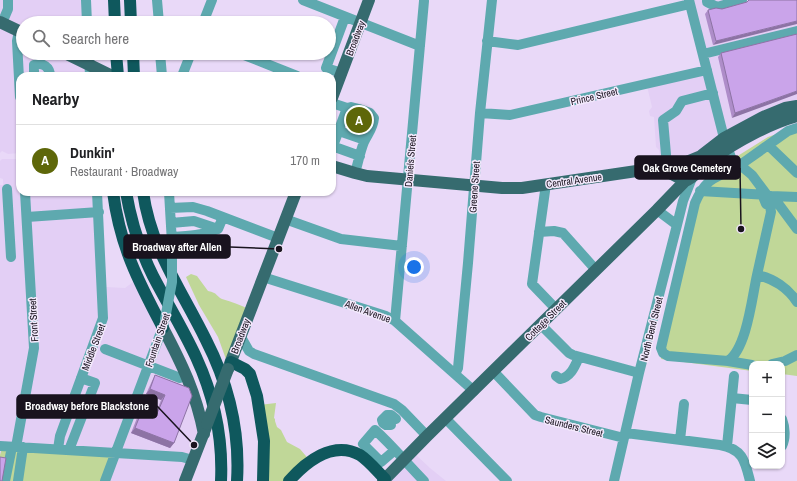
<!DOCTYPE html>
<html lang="en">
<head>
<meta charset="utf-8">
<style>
	body { margin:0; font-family:"Archivo Narrow",sans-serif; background:#f6f6f6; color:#202124 }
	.controls { position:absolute; right:12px; bottom:12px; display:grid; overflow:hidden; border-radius:8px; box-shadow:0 1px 3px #0004 }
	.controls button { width:36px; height:36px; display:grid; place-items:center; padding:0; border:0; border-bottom:1px solid #e0e0e0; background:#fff; color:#202124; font:20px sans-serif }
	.you { position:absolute; left:414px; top:267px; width:14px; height:14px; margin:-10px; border:3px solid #fff; border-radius:50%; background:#1a73e8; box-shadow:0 0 0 6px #1a73e833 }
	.badge { display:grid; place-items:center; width:26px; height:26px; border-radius:50%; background:#5e6709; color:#fff; font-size:13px; font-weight:700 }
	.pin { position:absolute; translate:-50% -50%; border:2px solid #fff; box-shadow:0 1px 4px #0006 }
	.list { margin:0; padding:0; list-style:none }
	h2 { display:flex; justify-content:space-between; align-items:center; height:52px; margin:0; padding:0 16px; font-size:17px }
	h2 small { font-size:13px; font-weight:400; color:#757577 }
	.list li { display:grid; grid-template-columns:26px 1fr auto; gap:12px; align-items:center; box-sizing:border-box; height:72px; padding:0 16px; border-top:1px solid #e0e0e0 }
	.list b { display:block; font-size:15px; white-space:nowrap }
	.list p { margin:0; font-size:13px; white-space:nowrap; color:#757577 }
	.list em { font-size:13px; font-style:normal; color:#757577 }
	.icon { flex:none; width:22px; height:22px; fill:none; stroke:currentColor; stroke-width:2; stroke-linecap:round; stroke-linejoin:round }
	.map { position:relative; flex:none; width:797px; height:481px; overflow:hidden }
	.search { position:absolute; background:#fff; box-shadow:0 1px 3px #0004; left:16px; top:16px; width:320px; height:44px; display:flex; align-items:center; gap:10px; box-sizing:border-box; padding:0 14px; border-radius:22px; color:#757577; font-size:15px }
	.panel { position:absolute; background:#fff; box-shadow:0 1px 3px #0004; left:16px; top:72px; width:320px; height:124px; border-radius:12px }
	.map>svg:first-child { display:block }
</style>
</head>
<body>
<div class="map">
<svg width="797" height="481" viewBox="0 0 797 481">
	<rect width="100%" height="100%" fill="#e9d9f8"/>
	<path fill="#e3cff5" d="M0,0H86L87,23H23V53H89L90,76H20V153L8,154L2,151L0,153Z
		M689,0H797V117L784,121L701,172L694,186L662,168L659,150L656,147L654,117L650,116L649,111L652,107L647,86L707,72Z
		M2,159H20V192H98L106,287L125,288L137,279L205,429L187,481H105L2,448L0,455V185H3V179L0,178V161Z
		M414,453L430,468L446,481H385Z"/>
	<path fill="#c0d798" d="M797,127V376L782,374V364H752V371L661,359L678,256L693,202L712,172L768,137Z
		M191,274L197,276L208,291C218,293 216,296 222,299C232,302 241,305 250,310L228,365L218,337L199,305L186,277Z
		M276,403L274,418L275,419V421L277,427L281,430L287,442L300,449L311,462L291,481H264L259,405Z
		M2,448L113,456L105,481H0V455Z"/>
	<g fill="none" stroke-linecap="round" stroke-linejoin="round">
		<path stroke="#5ea9af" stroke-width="10" d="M86,0L87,23
			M157,0L159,23
			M303,0L420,46
			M689,0L724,138L733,163L740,165L788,131L797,128
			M707,0V2L717,7L742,0
			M2,23L8,9V0
			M203,23L212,0
			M19,31L17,41L20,97
			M487,41L518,45L690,4
			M89,53L90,76
			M160,53L162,76
			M239,53L297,76
			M703,54L797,31
			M342,73L326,68L345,17
			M34,76V65C43,62 50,67 50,76
			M182,76L191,53
			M332,103L347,108L351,107L359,109L370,113L374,118C373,129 368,133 364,142C360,152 358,163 355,173
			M480,113L510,115L707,70
			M339,131L365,140
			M332,146L360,156
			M333,146L347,108
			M769,146L797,173
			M667,166L663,120L676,111L682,101L713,93
			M546,184L532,284L556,309
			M7,189L11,257
			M700,191L767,195L764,199L766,204L770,206
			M169,192L172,243
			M771,196L797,197
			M170,208L193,207L207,211L278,238
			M657,210L677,225
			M27,217L99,212
			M285,219L341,239L402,246
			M171,223L194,221L218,229
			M539,232L554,231L563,233L596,270
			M172,237C188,236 204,235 218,229L223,217
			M757,275L771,212L770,206L773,202
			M263,277L386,316L395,321L474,391
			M395,321L424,1
			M541,325L569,353L573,355L639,373
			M241,337L249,351L254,354L394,404L402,410L427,436
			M105,349L180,378
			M728,361L668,356L663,353L661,348L695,203C707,175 717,179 740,165L752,175L767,195L771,196L774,198L797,229
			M772,364L785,361L797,355
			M752,365L728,361C747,348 752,297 757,275C773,278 788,288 797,302
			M494,372L535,415L541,417L624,438
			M455,374L458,368L468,263L480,113L492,0
			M556,376L560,379C571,377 575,366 579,357
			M732,398L752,400
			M445,418L507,481
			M782,419C785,427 786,438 782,446
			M391,425H386L383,423L382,420L387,415H391L396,419
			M626,433L720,445C743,449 745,461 750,481
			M680,440L684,404
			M0,446L182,457L193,460
			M727,446L734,376
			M16,447L34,348L25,192
			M58,449L60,436L103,318L97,192
			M69,450L95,383L81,378
			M395,450L381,462L363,444L375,430C393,446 407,464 424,481
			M5,481L12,447
			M18,481L23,447
			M105,481L164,324
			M614,481L639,373L677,225L683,201L692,178"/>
		<path stroke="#366b6f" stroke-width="12" d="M0,22L23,33
			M65,53L112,76
			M332,98L369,0
			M332,166L355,173L367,176L502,188H522L650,169L666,171L685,181C696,177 704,165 714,158C735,142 771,123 797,116
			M657,167L684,163L701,156
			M163,328C182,364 196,393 204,434
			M228,369L296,192
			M185,481L206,427
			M383,481L427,436L657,210L685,181L688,172L702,155L724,138L763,117L785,108L797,106"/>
		<path stroke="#0f585d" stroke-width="12" d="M114,0L115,23
			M130,0L131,23
			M116,53L118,76
			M133,53L134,76
			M113,192C120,246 138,281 163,328
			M126,192C131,221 140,250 153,276C167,303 183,329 196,357C214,396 223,438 221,481
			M143,192C151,249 181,289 206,340C228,383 240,432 237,481
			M231,362L245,369L250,374L257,396L264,441L263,481
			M289,481C306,462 333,440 360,455C369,461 377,471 385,479"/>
		<path stroke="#5ea9af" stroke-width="10" d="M165,319L172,282V247"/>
		<path stroke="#366b6f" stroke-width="12" d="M207,424L228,369"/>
	</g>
	<path fill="#ae8dc9" d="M747,2L713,45L705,14L708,10L722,9Z
		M797,34L732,118L718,57L721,53Z
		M355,110L367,124L364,128L349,122L352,114Z
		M155,375L189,388L174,443L170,448L131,433L137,418L141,413L154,418L161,400L146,394L152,381Z"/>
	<path fill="#8d73a4" d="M797,21V24L713,45L716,41Z
		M797,91V94L732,118L735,113Z
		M352,118L367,124L364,128L349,122Z
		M150,389L165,395L161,400L146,394Z
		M135,428L174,443L170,448L131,433Z"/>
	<path fill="#caa4ea" stroke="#8d73a4" d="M749,0H797V21L716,41L708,10L716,8L722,9L747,2Z
		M797,34V91L735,113L721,53Z
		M355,110L369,114L370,116L367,124L352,118Z
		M155,375L189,388L192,396L174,443L135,428L141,413L155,418L165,395L150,389Z
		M0,457L6,458L2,481H0Z"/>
	<g text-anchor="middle" stroke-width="3" stroke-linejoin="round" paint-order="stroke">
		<g font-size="10" fill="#19131e" stroke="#f3e9fc">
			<text transform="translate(355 38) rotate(-69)" y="4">Broadway</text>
			<text transform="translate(594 96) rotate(-13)" y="4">Prince Street</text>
			<text transform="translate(410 161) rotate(-85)" y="4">Daniels Street</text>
			<text transform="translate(574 180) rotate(-8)" y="4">Central Avenue</text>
			<text transform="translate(474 187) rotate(-86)" y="4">Greene Street</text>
			<text transform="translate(368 311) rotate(20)" y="4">Allen Avenue</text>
			<text transform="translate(33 320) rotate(-93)" y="4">Front Street</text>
			<text transform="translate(545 320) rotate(-45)" y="4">Cottage Street</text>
			<text transform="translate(651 329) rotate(-76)" y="4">North Bend Street</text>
			<text transform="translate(240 336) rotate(-69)" y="4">Broadway</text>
			<text transform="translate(157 340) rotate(-71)" y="4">Fountain Street</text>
			<text transform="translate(93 347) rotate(-69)" y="4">Middle Street</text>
			<text transform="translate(574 426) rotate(14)" y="4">Saunders Street</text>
		</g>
	</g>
	<path fill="none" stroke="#19131e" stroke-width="1.5" d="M741 229L740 168M279 249L230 247M194 445L157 406"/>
	<g fill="#19131e" stroke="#f3e9fc" stroke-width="1.5">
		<circle cx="741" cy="229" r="4"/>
		<circle cx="279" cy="249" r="4"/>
		<circle cx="194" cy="445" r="4"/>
	</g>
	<g fill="#19131e" stroke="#19131e" stroke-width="1.5">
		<rect x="635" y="156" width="105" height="23" rx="4"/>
		<rect x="124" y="235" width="106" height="23" rx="4"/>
		<rect x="17" y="395" width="140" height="23" rx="4"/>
	</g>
	<g font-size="11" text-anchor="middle" font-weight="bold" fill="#fff">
		<text x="687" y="172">Oak Grove Cemetery</text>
		<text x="177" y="251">Broadway after Allen</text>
		<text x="87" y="410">Broadway before Blackstone</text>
	</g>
</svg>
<div class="controls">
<button>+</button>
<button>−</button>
<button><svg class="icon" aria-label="layers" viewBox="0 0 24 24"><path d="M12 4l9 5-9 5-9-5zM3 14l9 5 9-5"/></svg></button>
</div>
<div class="you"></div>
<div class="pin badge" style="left:359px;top:120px">A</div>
<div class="search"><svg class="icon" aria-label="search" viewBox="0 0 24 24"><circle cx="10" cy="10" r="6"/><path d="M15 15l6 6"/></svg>Search here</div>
<section class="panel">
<h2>Nearby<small></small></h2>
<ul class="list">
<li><span class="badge">A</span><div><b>Dunkin'</b><p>Restaurant · Broadway</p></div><em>170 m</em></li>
</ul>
</section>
</div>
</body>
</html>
